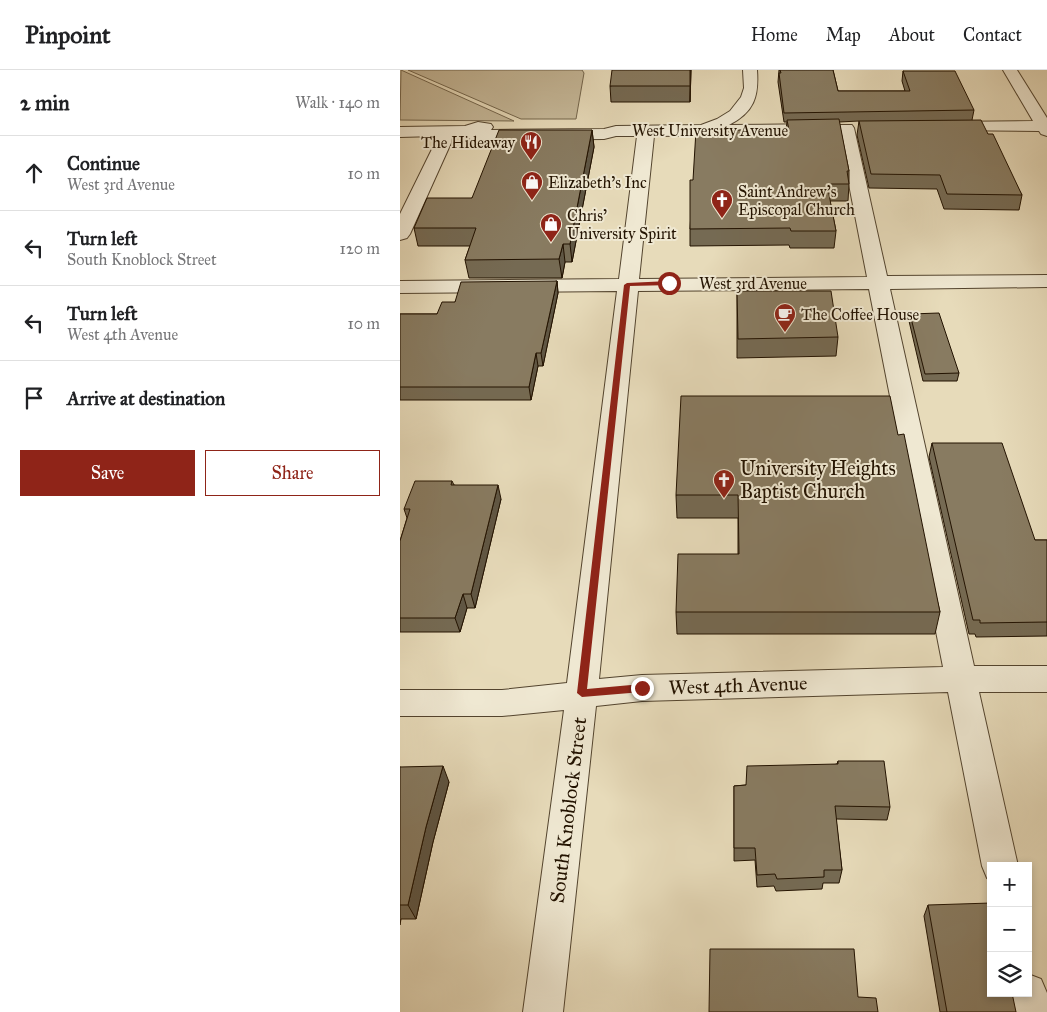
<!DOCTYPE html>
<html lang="en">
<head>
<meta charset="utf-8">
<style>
	body { margin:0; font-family:"IM FELL Great Primer",serif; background:#f2f2f2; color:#202124 }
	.controls { position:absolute; right:15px; bottom:15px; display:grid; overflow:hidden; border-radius:0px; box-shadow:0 2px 8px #0003 }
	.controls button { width:45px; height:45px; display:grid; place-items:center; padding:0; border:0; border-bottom:1px solid #e0e0e0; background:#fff; color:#202124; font:25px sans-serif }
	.stop { position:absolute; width:15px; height:15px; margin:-11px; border:4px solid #8f2418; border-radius:50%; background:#fff }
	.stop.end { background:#8f2418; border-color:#fff; box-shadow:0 1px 5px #0008 }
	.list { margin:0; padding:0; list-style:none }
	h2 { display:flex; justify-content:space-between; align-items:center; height:65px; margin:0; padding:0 20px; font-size:21px }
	h2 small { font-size:16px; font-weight:400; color:#757577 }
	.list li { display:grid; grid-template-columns:32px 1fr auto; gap:15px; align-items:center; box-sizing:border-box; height:75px; padding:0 20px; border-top:1px solid #e0e0e0 }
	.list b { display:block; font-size:19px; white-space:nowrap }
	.list p { margin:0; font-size:16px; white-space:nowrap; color:#757577 }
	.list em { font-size:16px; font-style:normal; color:#757577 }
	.actions { display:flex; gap:10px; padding:15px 20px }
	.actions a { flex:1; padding:11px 0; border:1px solid #8f2418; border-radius:0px; text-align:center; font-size:18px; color:#8f2418 }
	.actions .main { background:#8f2418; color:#fff }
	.icon { flex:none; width:28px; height:28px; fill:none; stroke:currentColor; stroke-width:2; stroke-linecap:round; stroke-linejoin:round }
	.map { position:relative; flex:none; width:647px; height:942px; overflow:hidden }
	header { display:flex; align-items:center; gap:30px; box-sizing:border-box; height:70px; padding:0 25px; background:#fff; border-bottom:1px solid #e0e0e0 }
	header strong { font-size:24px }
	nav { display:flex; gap:28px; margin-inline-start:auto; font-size:18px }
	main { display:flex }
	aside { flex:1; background:#fff }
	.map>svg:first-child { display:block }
</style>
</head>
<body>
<header>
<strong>Pinpoint</strong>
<nav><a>Home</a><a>Map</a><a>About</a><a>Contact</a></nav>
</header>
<main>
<aside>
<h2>2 min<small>Walk · 140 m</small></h2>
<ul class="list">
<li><svg class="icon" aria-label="ahead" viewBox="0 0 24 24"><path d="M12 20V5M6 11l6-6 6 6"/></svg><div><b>Continue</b><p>West 3rd Avenue</p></div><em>10 m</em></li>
<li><svg class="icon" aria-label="left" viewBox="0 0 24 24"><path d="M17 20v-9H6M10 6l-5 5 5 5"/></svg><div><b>Turn left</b><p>South Knoblock Street</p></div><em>120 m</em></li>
<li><svg class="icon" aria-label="left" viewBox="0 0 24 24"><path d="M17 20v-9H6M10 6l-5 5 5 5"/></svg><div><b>Turn left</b><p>West 4th Avenue</p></div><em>10 m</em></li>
<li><svg class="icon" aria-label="arrive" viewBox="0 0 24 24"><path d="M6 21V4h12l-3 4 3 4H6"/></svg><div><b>Arrive at destination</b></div></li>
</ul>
<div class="actions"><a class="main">Save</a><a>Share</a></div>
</aside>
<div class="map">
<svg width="647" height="942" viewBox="0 0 647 942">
	<rect width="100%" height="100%" fill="#e7dbba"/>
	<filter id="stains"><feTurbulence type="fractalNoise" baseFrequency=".004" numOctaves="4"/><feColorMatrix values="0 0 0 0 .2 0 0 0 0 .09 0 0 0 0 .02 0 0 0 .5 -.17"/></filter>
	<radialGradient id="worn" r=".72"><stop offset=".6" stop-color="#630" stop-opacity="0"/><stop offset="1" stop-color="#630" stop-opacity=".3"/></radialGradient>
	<path fill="#c6b99a" stroke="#74664d" d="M1,0L114,51L0,50Z
		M8,0H182L184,3L176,49H121Z"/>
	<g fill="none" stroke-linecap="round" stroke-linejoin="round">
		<g stroke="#53442e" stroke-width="2">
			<path id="minor" d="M343,0H357C359,27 354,42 329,55L423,54L429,56L431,59L429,62L423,64L254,66L239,209L467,207L438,58L440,55H452L454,58L487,206L647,205V217L490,219L574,596H647V622H579L618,796H591V810L587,808L582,796L548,622L242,631L196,636L163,942H123L164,640L102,646H0V620H102L167,613L217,221L0,223V211L219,209L237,66H216L204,69L73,70L63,66H52L51,73L10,164L7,168L0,170V144L35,73V66L0,67V57L65,56L78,52L91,54L93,57L91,60L204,59L216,56L301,55L317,49L330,41L341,27L344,18ZM469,219L543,597L242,605L199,609L238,221Z
				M603,0H617L647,48V66L641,64L639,61L542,60L540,57L542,54L548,52L633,51Z
				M628,904L641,909L647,923V942H610L607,923H628Z"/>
		</g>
		<use href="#minor" fill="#efe8d2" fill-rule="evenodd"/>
	</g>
	<path fill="#756a53" stroke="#221200" d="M291,0L290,32H211L210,16Z
		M379,0H433L438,21H505L502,11L503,1L574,40L572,50L588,64L622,125L619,140L544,139L537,119L469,118L457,65L459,51L439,52L449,101V114L448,131H430L436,161L434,178H390L389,175L290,176V159L293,110L386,60L387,52H384L378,12Z
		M192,60L194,77L172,192H165L162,208H69L65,190L70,176H18L14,158L72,128Z
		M157,211L158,223L143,296H138L131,330H0V244H37L55,232Z
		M337,221L438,267L436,286L337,288Z
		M510,244L559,303L557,311H523L509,251Z
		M498,365L540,542L535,564H277L276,542L338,484V448H277L276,425Z
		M532,373L635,470H647V566L576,567L575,564H569L529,387Z
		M52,411L54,415L101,429L75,538H67L60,562H0V471L7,448L4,439Z
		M438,691L490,737L487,750L436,749L442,800L439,813H423L422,819L376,821L374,816L357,817L355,790L334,791V716L346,715L437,694Z
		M0,697L49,712L33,772L16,849H1L0,855Z
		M528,835L616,942H540L524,846Z"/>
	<path fill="#5f5644" stroke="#221200" d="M290,0H291L290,32Z
		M192,60L194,77L172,192L170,174Z
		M163,174L165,192L162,208L159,189Z
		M157,211L158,223L143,296L141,283Z
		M136,283L138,296L131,330L129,317Z
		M98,415L101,429L75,538L71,524Z
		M63,524L67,538L60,562L55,548Z
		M43,696L49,712L33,772L16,849L8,835L26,757Z"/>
	<path fill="#887b61" stroke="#221200" d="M212,0H290V16H210Z
		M380,0H433L438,21H510L503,1H555L574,40L384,43L379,3H381Z
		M439,49L449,101H447L449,114H427L436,161H391L390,158L290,159V110H293L296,60H389L387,50Z
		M581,50L588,64H593L622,125L547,124L540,105L471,104L459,51Z
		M99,60H192L170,174H163L159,189L65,190L76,158H14L27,128H72Z
		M157,211L141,283H136L129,317H0V244H37L42,232H55L61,212Z
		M337,221H431L438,267L338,269Z
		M539,243L559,303L525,304L510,244Z
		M281,326H490L498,365L504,364L540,542H276L278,484H339L338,425H276Z
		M532,373H602L635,470H647V552L580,553V550H573Z
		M15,411H52L51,415H98L71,524H63L55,548H0V471L10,439H4Z
		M438,691H484L490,737L435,736L442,800H424V807L377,809L375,804L357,805L355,778H334V716L346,715L347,696L438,694Z
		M43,696L26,757L8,835H0V697Z
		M591,833V923H612L616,942H547L528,835Z
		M310,879H454L458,927L476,928L478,942H309Z"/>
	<path fill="#8f2418" d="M269,211L272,215L230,216L187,619L242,614L247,618L242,622L182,627L177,623L224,215L227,213Z"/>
	<defs>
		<g id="restaurant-pin" transform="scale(1.125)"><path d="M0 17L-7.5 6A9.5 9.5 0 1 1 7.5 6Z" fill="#8f2418" stroke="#efe8d2"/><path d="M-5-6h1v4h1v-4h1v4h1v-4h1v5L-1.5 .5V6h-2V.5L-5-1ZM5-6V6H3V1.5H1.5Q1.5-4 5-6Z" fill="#fff"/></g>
		<g id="shop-pin" transform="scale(1.125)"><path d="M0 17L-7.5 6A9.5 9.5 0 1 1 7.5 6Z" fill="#8f2418" stroke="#efe8d2"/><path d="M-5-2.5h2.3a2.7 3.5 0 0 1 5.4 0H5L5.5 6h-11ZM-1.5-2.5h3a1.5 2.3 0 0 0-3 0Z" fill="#fff"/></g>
		<g id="church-pin" transform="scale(1.125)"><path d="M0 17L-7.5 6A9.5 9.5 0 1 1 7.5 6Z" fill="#8f2418" stroke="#efe8d2"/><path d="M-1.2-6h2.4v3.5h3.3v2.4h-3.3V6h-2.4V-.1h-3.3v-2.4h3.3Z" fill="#fff"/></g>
		<g id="cafe-pin" transform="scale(1.125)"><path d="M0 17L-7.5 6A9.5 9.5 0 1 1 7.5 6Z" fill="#8f2418" stroke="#efe8d2"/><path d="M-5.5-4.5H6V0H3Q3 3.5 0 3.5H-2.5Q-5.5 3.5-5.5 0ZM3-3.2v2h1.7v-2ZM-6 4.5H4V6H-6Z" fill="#fff"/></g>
	</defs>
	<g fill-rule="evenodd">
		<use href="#restaurant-pin" x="131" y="72"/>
		<use href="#shop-pin" x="132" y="112"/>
		<use href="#church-pin" x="322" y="130"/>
		<use href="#shop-pin" x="151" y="154"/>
		<use href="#cafe-pin" x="385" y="244"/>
		<use href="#church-pin" x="324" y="410"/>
	</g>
	<g text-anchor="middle" stroke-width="4" stroke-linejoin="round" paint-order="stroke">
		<g font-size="16" fill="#221200" stroke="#efe8d2">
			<text x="310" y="66">West University Avenue</text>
			<text x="353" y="219">West 3rd Avenue</text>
		</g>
		<g font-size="16" fill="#221200" stroke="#efe8d2" text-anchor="start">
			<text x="115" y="78" text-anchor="end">The Hideaway</text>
			<text x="148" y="118">Elizabeth's Inc</text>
			<text x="338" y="127">Saint Andrew's<tspan x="338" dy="18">Episcopal Church</tspan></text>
			<text x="167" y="151">Chris'<tspan x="167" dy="18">University Spirit</tspan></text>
			<text x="401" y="250">The Coffee House</text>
		</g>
		<g font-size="20" fill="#221200" stroke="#efe8d2" text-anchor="start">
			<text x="340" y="405">University Heights<tspan x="340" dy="23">Baptist Church</tspan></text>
		</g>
		<g font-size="20" fill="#221200" stroke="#efe8d2">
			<text transform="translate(338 615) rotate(-2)" y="7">West 4th Avenue</text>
			<text transform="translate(168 740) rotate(-83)" y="7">South Knoblock Street</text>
		</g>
	</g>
	<rect width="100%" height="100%" filter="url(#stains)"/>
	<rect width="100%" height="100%" fill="url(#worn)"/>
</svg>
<div class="controls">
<button>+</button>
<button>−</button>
<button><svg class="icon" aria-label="layers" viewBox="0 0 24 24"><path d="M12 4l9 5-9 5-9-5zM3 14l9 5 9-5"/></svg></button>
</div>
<div class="stop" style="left:269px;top:213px"></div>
<div class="stop end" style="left:242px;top:618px"></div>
</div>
</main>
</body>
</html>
